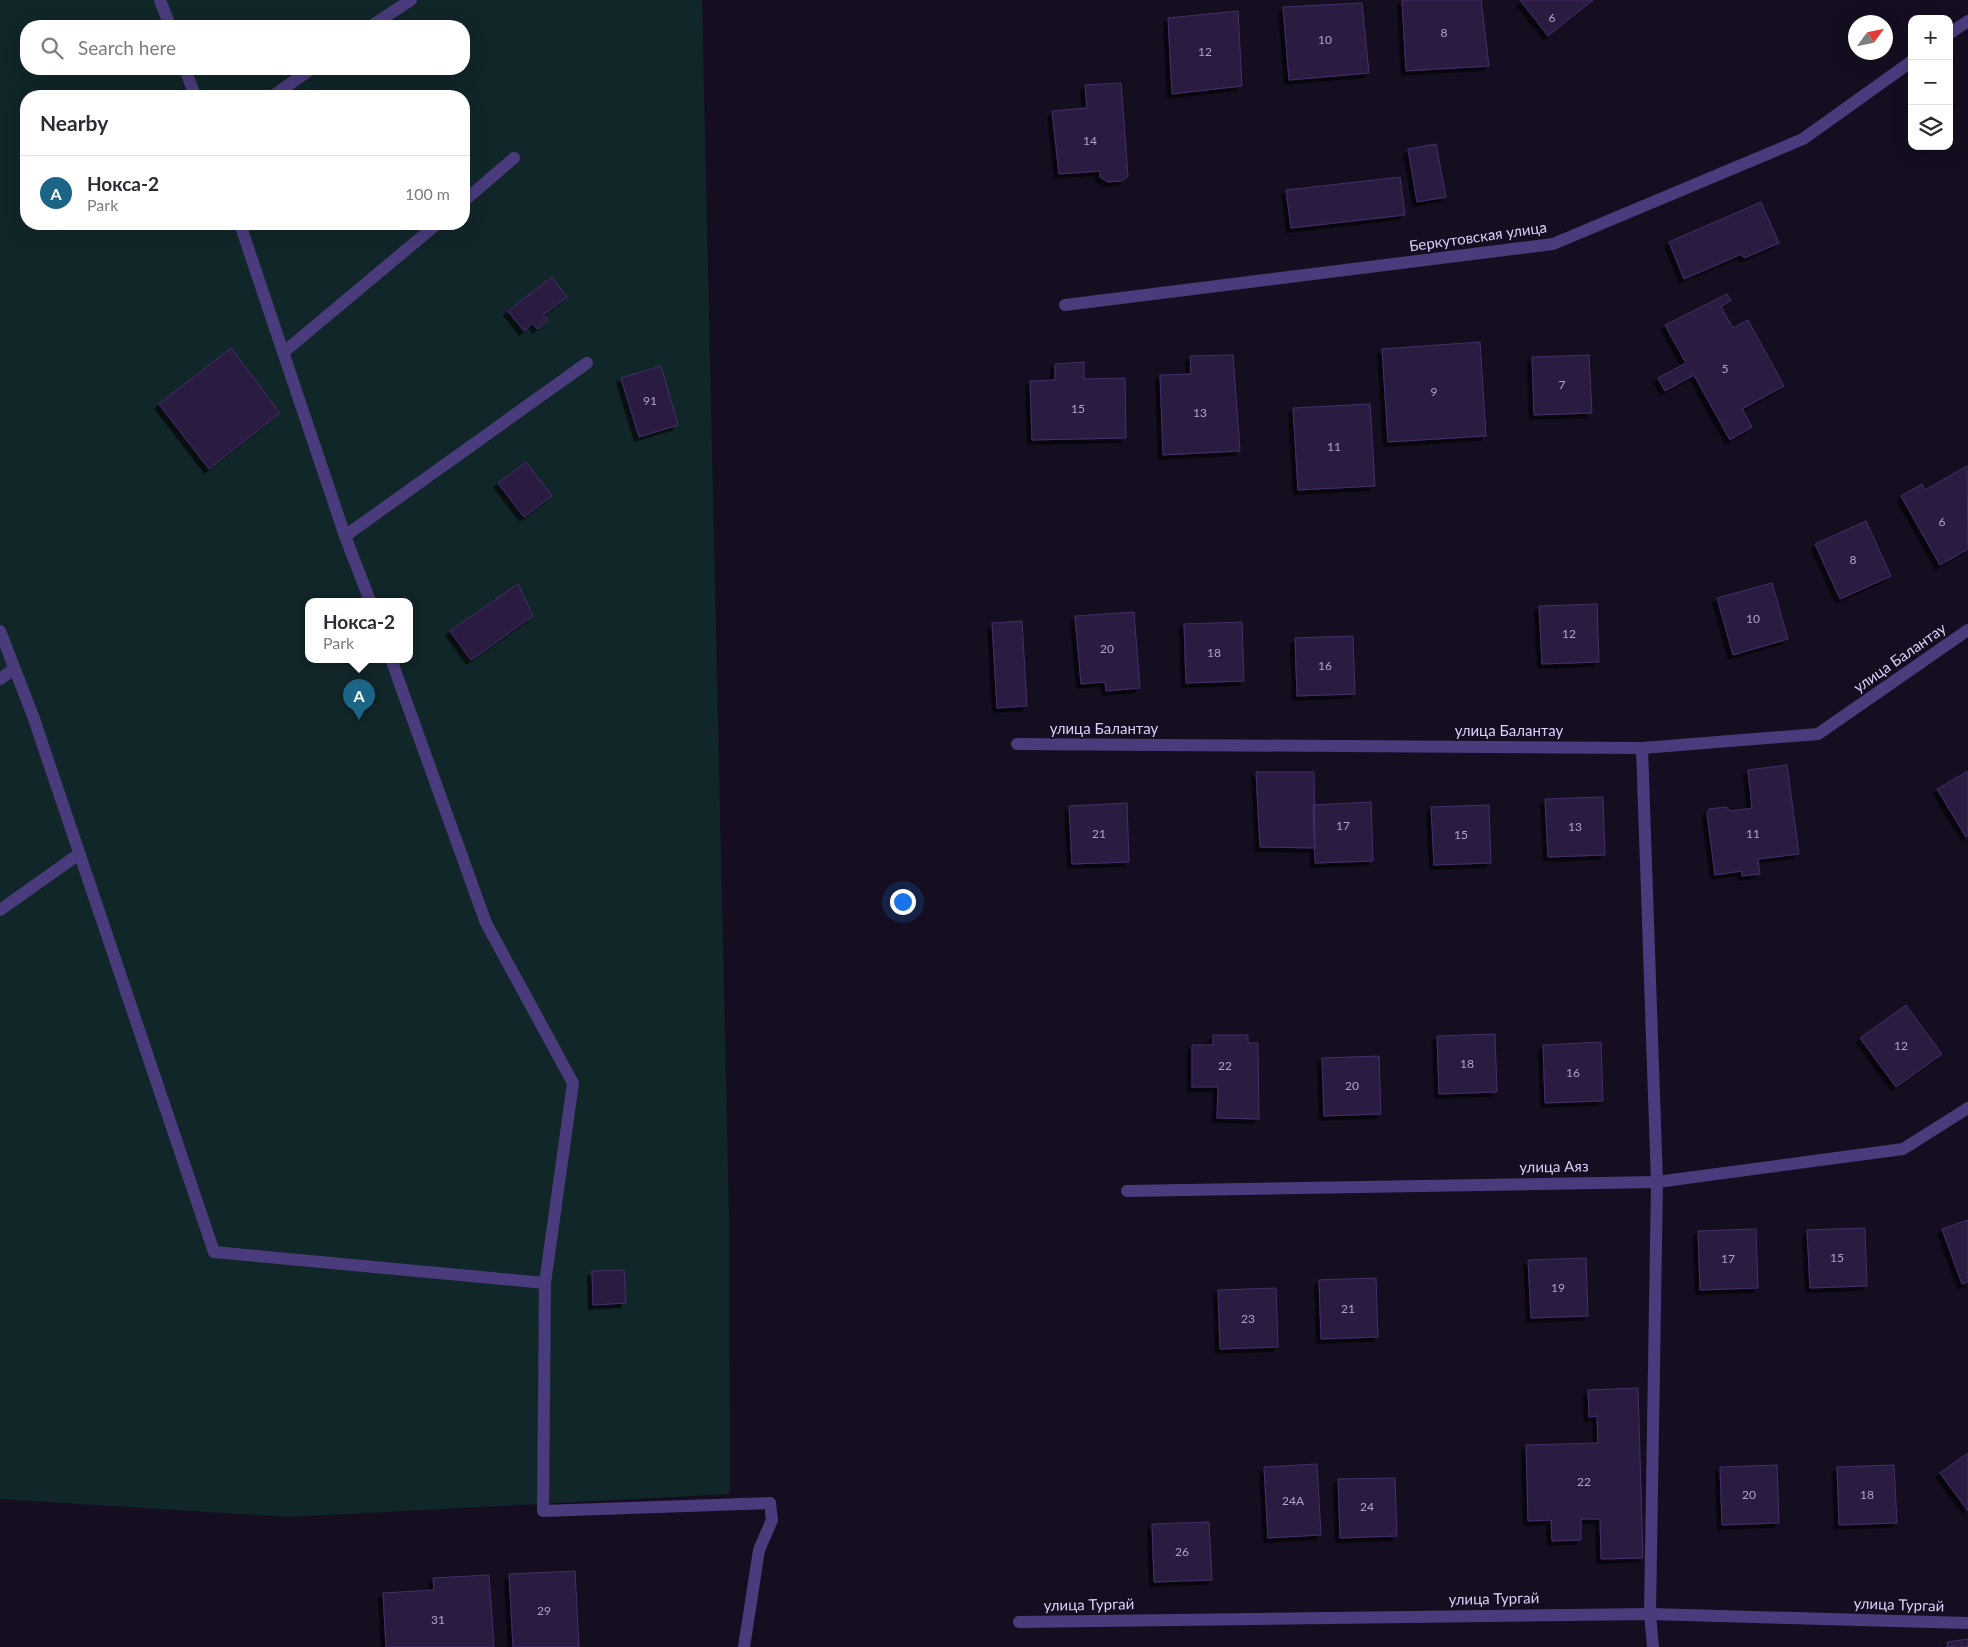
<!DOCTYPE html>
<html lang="en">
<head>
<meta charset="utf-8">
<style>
	body { margin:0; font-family:Lato,sans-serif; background:#f2f2f3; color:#2b2b33 }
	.controls { position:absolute; right:15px; top:15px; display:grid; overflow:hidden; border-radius:10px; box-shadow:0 5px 20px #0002 }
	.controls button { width:45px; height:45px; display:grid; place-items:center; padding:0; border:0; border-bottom:1px solid #e1e1e2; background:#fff; color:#2b2b33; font:25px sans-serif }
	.compass { position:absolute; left:1848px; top:15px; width:45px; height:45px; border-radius:50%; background:#fff; box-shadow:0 5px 20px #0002; rotate:57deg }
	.you { position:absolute; left:902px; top:901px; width:18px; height:18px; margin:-12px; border:4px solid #fff; border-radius:50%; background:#1a73e8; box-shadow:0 0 0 8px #1a73e833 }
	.badge { display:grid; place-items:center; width:32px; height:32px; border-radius:50%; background:#1d6586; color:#fff; font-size:16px; font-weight:700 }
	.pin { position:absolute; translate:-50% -41px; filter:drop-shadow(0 1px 2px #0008) }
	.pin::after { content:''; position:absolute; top:26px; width:18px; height:15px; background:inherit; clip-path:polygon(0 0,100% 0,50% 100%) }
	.popup { position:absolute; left:305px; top:598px; width:108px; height:65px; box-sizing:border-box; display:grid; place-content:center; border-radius:10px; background:#fff; filter:drop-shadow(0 1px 4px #0005); font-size:16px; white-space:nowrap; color:#7c7c81 }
	.popup b { font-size:19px; color:#2b2b33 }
	.popup::after { content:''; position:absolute; left:50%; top:100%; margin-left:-10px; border:10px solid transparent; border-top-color:#fff }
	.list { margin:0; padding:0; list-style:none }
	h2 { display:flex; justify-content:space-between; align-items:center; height:65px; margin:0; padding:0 20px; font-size:21px }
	h2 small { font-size:16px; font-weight:400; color:#7c7c81 }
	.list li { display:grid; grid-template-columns:32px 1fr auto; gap:15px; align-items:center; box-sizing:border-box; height:75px; padding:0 20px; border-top:1px solid #e1e1e2 }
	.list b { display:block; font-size:19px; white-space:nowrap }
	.list p { margin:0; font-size:16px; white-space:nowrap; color:#7c7c81 }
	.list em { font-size:16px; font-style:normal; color:#7c7c81 }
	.icon { flex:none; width:28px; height:28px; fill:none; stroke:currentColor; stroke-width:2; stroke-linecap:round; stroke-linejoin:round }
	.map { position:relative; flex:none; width:1968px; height:1647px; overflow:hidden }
	.search { position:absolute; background:#fff; box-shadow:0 5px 20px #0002; left:20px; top:20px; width:450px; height:55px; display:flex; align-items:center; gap:12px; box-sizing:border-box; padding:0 18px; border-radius:20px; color:#7c7c81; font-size:19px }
	.panel { position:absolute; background:#fff; box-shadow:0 5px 20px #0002; left:20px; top:90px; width:450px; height:140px; border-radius:20px }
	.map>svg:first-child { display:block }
</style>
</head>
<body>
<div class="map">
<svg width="1968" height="1647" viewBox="0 0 1968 1647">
	<defs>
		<filter id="shadow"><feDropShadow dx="-4.5" dy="4.5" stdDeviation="0" flood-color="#0009"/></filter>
	</defs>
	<rect width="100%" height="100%" fill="#140e20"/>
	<path fill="#112629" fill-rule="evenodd" d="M0,0H702L729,1217L730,1494L290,1517L0,1499ZM26,26H464V69H26ZM26,96H464V224H26ZM309,601H409V659H309Z"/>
	<path fill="#291b40" stroke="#462e6b" filter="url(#shadow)" d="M1402,0H1481L1489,66L1406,71Z
		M1520,0H1593L1548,36Z
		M1362,3L1369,73L1289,80L1283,7Z
		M1238,11L1242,86L1172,94L1168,18Z
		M1121,83L1128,176L1122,181L1108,182L1100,177V171L1059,174L1052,111L1087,108L1085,85Z
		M1436,144L1446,197L1417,202L1408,149Z
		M1400,177L1405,215L1291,228L1286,190Z
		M1761,202L1779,243L1744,258L1742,254L1684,279L1669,242Z
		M552,277L567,297L543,315L548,320L537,329L533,323L524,331L508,311Z
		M1727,294L1731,300L1721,307L1733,328L1748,320L1784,386L1742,409L1752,427L1730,440L1694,375L1665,391L1658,378L1686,363L1665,325Z
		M1480,342L1486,436L1388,442L1382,349Z
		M231,348L280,413L209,469L159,404Z
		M1233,355L1240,451L1163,455L1160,375L1191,374L1190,356Z
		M1589,355L1592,413L1534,415L1532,357Z
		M1084,362V379L1125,378L1126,438L1032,440L1030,381L1055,380V364Z
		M661,366L678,425L639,437L621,378Z
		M1370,404L1375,486L1298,490L1293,408Z
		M526,462L552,496L524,517L498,483Z
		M1967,466L1968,549L1940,565L1901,496L1922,484L1925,490Z
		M1866,521L1891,576L1840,599L1815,544Z
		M1772,583L1788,639L1733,655L1717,598Z
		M518,584L533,616L471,660L450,631Z
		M1597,604L1599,662L1542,664L1539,606Z
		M1134,612L1140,688L1106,691L1105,682L1081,684L1075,616Z
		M1022,621L1027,706L997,708L992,623Z
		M1242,622L1244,681L1186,683L1184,624Z
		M1353,636L1355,694L1297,696L1295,638Z
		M1787,765L1799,854L1758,859L1760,874L1742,876V871L1715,875L1707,814L1709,809L1726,807L1731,811L1752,808L1748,770Z
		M1968,771V836L1966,837L1937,789Z
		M1256,772H1314L1315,848L1260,847Z
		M1603,797L1605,855L1548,857L1545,799Z
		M1371,802L1373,861L1315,863L1313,805Z
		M1127,803L1129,862L1072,864L1069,806Z
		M1489,805L1491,863L1434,865L1431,807Z
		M1906,1005L1942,1054L1896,1087L1860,1038Z
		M1495,1034L1497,1092L1439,1094L1437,1036Z
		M1213,1035H1248V1043H1258L1259,1119L1217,1118L1218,1087H1192V1045H1213Z
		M1601,1042L1603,1101L1545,1103L1543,1045Z
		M1379,1056L1381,1114L1324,1116L1322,1058Z
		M1968,1220V1282L1962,1284L1942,1229Z
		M1865,1228L1867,1286L1810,1288L1807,1230Z
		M1756,1229L1758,1288L1700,1290L1698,1231Z
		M1586,1258L1588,1316L1531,1318L1528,1260Z
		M624,1270L626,1303L593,1305L592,1271Z
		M1376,1278L1378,1337L1321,1339L1319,1280Z
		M1276,1288L1278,1347L1220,1349L1218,1290Z
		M1638,1388L1643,1558L1601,1559L1600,1519H1581V1540L1552,1541L1551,1520L1528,1521L1526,1445L1598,1443L1597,1416L1589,1417L1588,1390Z
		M1968,1453V1511L1940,1473Z
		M1317,1464L1321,1535L1268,1538L1264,1467Z
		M1777,1465L1779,1523L1722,1525L1720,1467Z
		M1894,1465L1897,1523L1839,1525L1837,1467Z
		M1395,1478L1397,1536L1340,1538L1338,1479Z
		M1209,1522L1212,1580L1154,1582L1152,1524Z
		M575,1571L579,1647H513L509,1574Z
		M489,1575L494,1647H386L383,1593L434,1590L433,1578Z
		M1968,1639V1647H1945H1948L1947,1642Z"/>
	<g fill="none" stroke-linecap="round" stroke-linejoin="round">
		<path stroke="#4a3b7c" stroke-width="12" d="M160,0L170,26
			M371,26L411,0
			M185,69L195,96
			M273,96L311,69
			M464,201L514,158
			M240,224L345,536L370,601
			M285,351L437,224
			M345,536L587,363
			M0,631L33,716L214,1252L545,1283
			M391,659L486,923L573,1083L545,1283L543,1511L770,1503
			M0,679L14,669
			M1642,748L1657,1182L1650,1614L1653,1647
			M0,910L79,854"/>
		<path stroke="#4a3b7c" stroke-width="12" d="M1949,34L1968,21
			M1065,305L1553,244L1803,139L1912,61
			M1017,744L1642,748L1818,734L1968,630
			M1127,1191L1657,1182L1903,1149L1968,1108
			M1019,1622L1650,1614L1968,1623
			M744,1647L759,1550L772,1520L770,1503"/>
	</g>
	<g text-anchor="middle" stroke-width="4" stroke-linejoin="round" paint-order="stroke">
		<g font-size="12" fill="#b0a2ce">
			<text x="1552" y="22">6</text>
			<text x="1444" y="37">8</text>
			<text x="1325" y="44">10</text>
			<text x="1205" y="56">12</text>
			<text x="1090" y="145">14</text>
			<text x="1725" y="373">5</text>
			<text x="1562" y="389">7</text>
			<text x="1434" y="396">9</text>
			<text x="650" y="405">91</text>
			<text x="1078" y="413">15</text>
			<text x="1200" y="417">13</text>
			<text x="1334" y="451">11</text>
			<text x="1942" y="526">6</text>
			<text x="1853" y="564">8</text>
			<text x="1753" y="623">10</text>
			<text x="1569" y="638">12</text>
			<text x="1107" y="653">20</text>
			<text x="1214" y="657">18</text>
			<text x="1325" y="670">16</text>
			<text x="1343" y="830">17</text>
			<text x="1575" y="831">13</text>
			<text x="1099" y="838">21</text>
			<text x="1753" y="838">11</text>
			<text x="1461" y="839">15</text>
			<text x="1901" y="1050">12</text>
			<text x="1467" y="1068">18</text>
			<text x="1225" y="1070">22</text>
			<text x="1573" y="1077">16</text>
			<text x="1352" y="1090">20</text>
			<text x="1837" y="1262">15</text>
			<text x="1728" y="1263">17</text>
			<text x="1558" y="1292">19</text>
			<text x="1348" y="1313">21</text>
			<text x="1248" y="1323">23</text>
			<text x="1584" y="1486">22</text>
			<text x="1749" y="1499">20</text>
			<text x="1867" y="1499">18</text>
			<text x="1293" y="1505">24А</text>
			<text x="1367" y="1511">24</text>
			<text x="1182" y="1556">26</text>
			<text x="544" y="1615">29</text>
			<text x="438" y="1624">31</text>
		</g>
		<g font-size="15" fill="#ddcffd" stroke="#140e20">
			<text transform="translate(1478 237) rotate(-8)" y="5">Беркутовская улица</text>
			<text transform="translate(1900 658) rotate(-35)" y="5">улица Балантау</text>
			<text x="1104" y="734">улица Балантау</text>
			<text x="1509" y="736">улица Балантау</text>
			<text transform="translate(1554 1167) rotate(-1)" y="5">улица Аяз</text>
			<text transform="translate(1494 1599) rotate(-1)" y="5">улица Тургай</text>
			<text transform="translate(1089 1605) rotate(-1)" y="5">улица Тургай</text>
			<text transform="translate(1899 1605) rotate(2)" y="5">улица Тургай</text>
		</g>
	</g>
</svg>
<div class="controls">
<button>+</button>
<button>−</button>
<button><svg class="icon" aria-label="layers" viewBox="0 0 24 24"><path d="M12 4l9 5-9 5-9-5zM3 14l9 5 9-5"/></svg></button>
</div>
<svg class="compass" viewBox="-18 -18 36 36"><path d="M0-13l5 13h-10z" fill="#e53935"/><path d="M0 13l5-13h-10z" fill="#7c7c81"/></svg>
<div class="you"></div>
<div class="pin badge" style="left:359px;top:720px">A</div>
<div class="popup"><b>Нокса-2</b>Park</div>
<div class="search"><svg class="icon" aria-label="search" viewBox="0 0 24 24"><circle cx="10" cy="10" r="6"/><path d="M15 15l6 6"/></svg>Search here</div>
<section class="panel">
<h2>Nearby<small></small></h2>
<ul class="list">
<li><span class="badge">A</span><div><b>Нокса-2</b><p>Park</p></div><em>100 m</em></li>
</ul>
</section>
</div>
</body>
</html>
